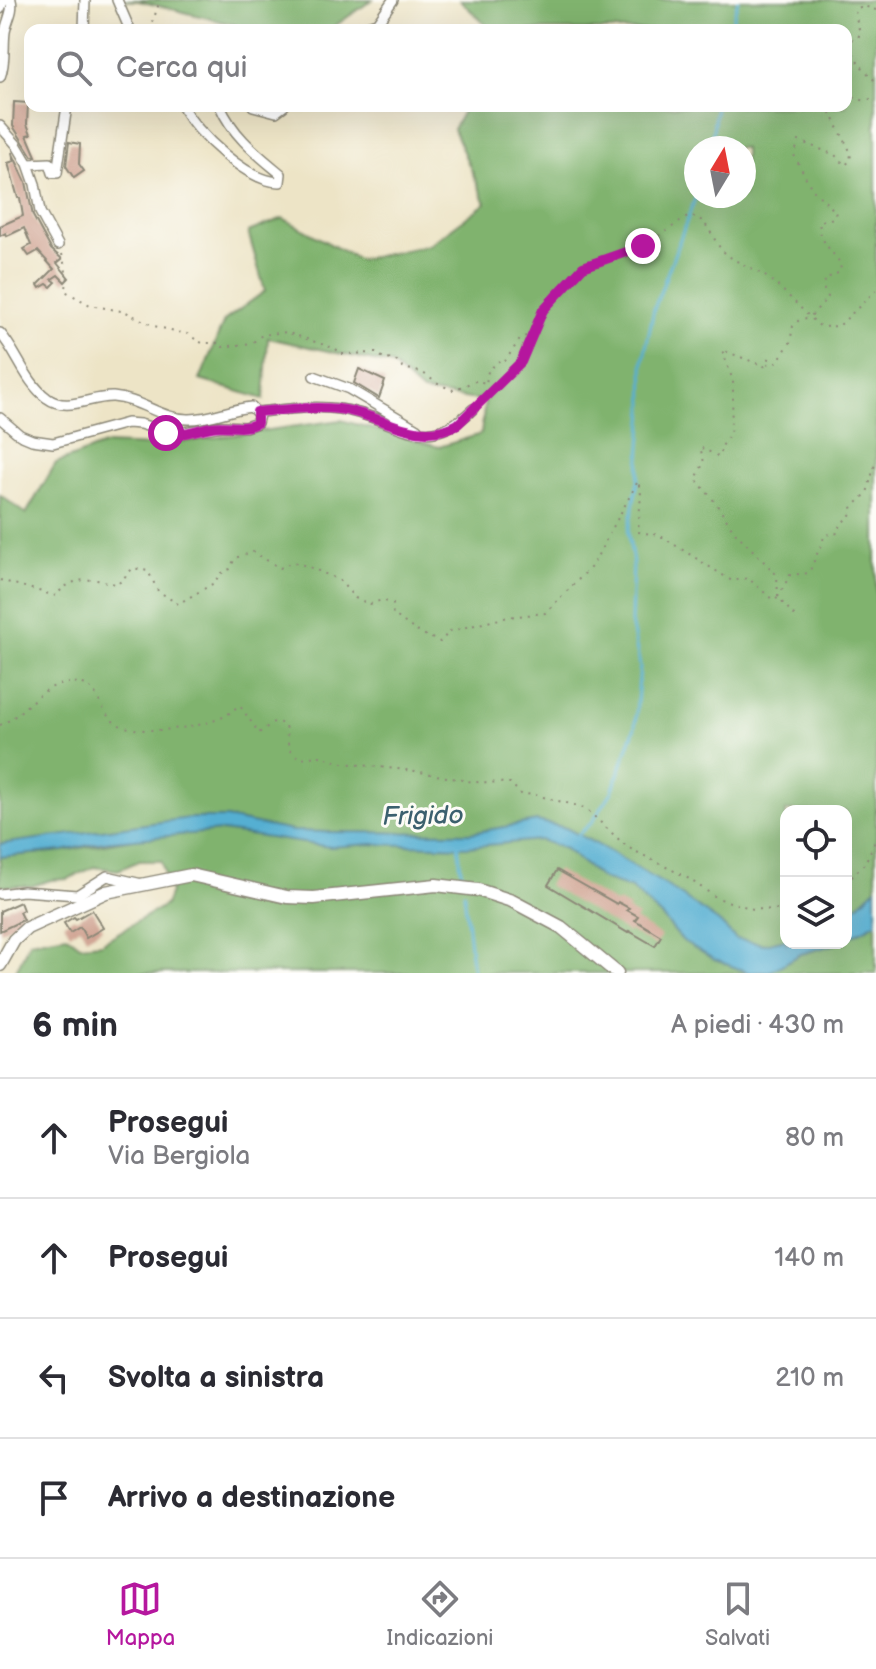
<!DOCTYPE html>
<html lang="it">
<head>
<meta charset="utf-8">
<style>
	body { margin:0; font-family:"Balsamiq Sans",sans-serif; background:#f2f2f3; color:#2b2b33 }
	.controls { position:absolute; right:24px; bottom:24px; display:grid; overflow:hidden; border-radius:16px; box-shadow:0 8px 32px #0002 }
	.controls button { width:72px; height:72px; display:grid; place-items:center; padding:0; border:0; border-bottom:2px solid #e1e1e2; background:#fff; color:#2b2b33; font:40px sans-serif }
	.compass { position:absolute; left:684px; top:136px; width:72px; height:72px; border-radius:50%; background:#fff; box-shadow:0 8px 32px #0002; rotate:10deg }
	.stop { position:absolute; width:24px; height:24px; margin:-18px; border:6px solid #b5179e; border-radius:50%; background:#fff }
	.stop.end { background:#b5179e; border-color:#fff; box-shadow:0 2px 8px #0008 }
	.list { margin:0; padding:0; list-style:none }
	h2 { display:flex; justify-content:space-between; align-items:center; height:104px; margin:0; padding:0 32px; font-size:34px }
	h2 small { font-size:26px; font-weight:400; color:#7c7c81 }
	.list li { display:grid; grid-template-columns:52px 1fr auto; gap:24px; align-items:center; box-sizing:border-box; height:120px; padding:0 32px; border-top:2px solid #e1e1e2 }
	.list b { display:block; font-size:30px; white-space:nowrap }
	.list p { margin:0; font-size:26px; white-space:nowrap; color:#7c7c81 }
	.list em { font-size:26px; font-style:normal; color:#7c7c81 }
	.icon { flex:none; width:44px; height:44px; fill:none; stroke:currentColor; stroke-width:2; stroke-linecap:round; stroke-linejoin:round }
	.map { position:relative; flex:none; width:876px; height:973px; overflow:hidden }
	.search { position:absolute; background:#fff; box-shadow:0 8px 32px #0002; left:24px; right:24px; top:24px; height:88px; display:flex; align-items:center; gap:20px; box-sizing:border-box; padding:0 28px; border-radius:16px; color:#7c7c81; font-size:30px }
	.sheet { height:584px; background:#fff }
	nav { display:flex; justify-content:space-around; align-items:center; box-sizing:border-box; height:112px; border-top:2px solid #e1e1e2; background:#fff; font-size:22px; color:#7c7c81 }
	nav a { display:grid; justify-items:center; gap:4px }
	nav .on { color:#b5179e }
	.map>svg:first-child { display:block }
</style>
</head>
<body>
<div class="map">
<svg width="876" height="973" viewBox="0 0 876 973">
	<rect width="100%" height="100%" fill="#fdfcf7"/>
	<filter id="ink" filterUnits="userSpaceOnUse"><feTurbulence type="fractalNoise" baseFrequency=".0125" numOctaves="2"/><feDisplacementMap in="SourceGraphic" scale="16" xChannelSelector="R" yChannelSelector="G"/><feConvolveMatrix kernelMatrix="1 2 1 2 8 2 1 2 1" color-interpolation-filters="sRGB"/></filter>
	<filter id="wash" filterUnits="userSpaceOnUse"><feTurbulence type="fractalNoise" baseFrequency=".006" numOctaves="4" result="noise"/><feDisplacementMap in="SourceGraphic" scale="32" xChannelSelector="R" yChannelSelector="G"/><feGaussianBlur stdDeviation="1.8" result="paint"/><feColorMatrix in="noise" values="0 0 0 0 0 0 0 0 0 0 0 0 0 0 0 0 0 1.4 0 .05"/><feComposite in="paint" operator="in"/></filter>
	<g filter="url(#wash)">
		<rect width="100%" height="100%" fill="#ede4c6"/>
		<path fill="#80b36e" stroke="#566f4c" stroke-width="2" fill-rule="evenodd" d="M121,0H372L329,30H239L236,25L139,1Z
			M460,0H876V973H15L30,941L67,935L80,945L101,943L165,905L170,892L161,861H139L118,870L94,867L68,879L51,880L32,886H0V857L63,851L133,839L0,844V495L26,514L56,463L107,444L153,446L341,420L439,447L481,434L485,401L422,392L392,365L268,338L264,399L200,380L224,321L265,291L248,232L283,218L359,260L429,245L486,203L453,129L466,106H846V30H491ZM696,148H744V196H696ZM786,811H846V943H786Z"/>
		<path fill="#54afd2" stroke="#406d7e" stroke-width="2" d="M189,818H226L293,831L331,832L470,833L537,821L566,828L600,846L667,886L719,922L736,939L764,944L786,939V943H839L801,954L771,971L750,973L715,960L683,941L662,917L632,889L601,878L565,849L540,840L466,847L372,844L330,847L222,831L103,842L63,851L0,857V844Z
			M876,888V923L846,939V916Z"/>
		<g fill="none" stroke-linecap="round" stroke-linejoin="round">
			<path stroke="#54afd2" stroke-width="3" d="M730,30L738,0
				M711,148L716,106
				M578,835L592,822L612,792L635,727L640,666L631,622L633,563L628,532L638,481L644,410L643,362L654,309L696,196
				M458,843L462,879
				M464,893L473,973"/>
		</g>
		<g id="blocks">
			<path fill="#ca9986" d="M14,102L28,103L27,124L31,134L27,135L36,156H32L13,126Z
				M69,142L80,144L79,164L84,171L74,178L66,166Z
				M12,152L26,182L33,216L51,249L62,259L57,263L69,278L65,282L58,275L52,279L56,282L51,287L47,284L40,288L38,285L54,269L38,251L29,256L24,249L31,245L24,228L7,236L6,233L0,236V226L23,216L20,198H18L8,163L14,161Z
				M359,369L385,381L379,398L354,383Z
				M557,870L617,904L618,902L629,908L627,910L638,916L635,920L661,936L655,946L629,931L628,933L548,885Z
				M20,902L23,910L19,912L23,920L0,931V911Z
				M92,910L103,928L86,938L80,927L70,933L64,923L74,917L76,919Z"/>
		</g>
	</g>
	<g filter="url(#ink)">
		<use href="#blocks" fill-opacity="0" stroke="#8c8878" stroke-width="2"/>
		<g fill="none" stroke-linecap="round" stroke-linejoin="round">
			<g stroke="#8c8878" stroke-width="12">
				<path id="minor" d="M117,0L130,30
					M0,9L4,0
					M84,30L85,0
					M354,30L377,23L393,0
					M0,77C6,62 3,47 5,32C7,20 14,11 11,0
					M182,106C196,133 248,182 280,182L281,174C257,154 233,136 220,106
					M253,106L276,112L284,106
					M0,126L16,144L28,164L35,184L40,212L58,245
					M28,164L50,163L53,173H57L67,106
					M0,333C17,352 26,383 47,398C67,413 91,396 113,397C141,399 162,420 190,419C211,419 230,409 251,407L259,415L257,423L245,427L222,426L173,434L140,424L127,423L53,443L32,440L20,435L0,418
					M314,376L349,389L417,429
					M257,412C284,410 313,405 339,409C396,416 422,459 473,409
					M0,894L23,891L77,895L107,876L142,884"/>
			</g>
			<g stroke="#8c8878" stroke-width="15">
				<path id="tertiary" d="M0,965L14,940L27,928L106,892L191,875L287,897L314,898L436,885L478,890L512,901L561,927L617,973"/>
			</g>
			<path stroke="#8c8878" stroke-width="2" stroke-dasharray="2 6" stroke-linecap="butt" d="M876,10L864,6L857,8L855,14L860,33L858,38L851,40C850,57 865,70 876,82
				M150,30L160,0
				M846,95L865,101L876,97
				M62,254L68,280L65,291L90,305L126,312L154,326L187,334L202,343H219L223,347L252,343L262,335L286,332L336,349L341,354L376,353L385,359L395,360L404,368L423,373L438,384L453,390L478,380L486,384L488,371L501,359L505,361L521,338L528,335L536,327
				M479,403L521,362L543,310L583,267L643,246L689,216C708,217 711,238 722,250C733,262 751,267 765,276C785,290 802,311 821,327L839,326L876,290
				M0,580L56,596C70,576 96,577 117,585L133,568L148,571L158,591L178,604L214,583L220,574L230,569L235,558L253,552L280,568L293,562L307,566L339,580L355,598L370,604L382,600L393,604V614L416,631L440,642L450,631L508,617L545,613L592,566L638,481L641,494L638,532L659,535L732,581L748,578L773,600L778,598L796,617
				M778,597L777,575L734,531L715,502L696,479L704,462L700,447L719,457L721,448L730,433L733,399V381L722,350L764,366L769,367L767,358L777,362L790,343L793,326L799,320L810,317L828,297L824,290L825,279L840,272L841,264C831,250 817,239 820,221L834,218L836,212L812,189L794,155L799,141L835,155L845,165L850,161L851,153L829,109L823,106
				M778,597L790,575L809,573L825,535L838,533L841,524L852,513V508L867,493L876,460
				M0,725C22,716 38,688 62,684C106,675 92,715 122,726C146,735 202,728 225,716C231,713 234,708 240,706L259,733L275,721L285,725L289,749L299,758L320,756L343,763L415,771L473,782L510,783L522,795L532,794L585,808L627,847L686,877L717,898L753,909L786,910
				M846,883L865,863L876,839"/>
			<use href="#minor" stroke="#fff" stroke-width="9"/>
			<use href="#tertiary" stroke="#fff" stroke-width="12"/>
		</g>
	</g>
	<g fill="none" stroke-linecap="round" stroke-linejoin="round" filter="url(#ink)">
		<path stroke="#b5179e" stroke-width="10" d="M166,433C182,436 196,430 211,427C227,424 243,431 257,423V412C283,410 312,406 338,409C380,413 417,447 458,424L521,362L543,310L583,267L643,246"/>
	</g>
	<g text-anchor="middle" stroke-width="6" stroke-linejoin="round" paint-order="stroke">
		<g font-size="26" font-style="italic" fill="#3b606e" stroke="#fdfcf7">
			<text transform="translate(423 815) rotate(-1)" y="9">Frigido</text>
		</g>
	</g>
</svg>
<div class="controls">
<button><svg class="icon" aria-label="locate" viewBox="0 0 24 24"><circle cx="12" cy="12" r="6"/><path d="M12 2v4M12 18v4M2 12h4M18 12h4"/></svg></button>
<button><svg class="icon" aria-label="layers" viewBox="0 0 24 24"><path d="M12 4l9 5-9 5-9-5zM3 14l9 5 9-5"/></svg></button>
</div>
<svg class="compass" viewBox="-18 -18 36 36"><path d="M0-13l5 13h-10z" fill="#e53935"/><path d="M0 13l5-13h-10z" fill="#7c7c81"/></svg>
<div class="stop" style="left:166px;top:433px"></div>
<div class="stop end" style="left:643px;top:246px"></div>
<div class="search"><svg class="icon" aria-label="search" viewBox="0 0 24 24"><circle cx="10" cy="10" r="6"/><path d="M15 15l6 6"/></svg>Cerca qui</div>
</div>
<section class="sheet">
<h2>6 min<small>A piedi · 430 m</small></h2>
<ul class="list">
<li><svg class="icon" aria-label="ahead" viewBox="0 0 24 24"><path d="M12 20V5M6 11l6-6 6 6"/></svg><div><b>Prosegui</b><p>Via Bergiola</p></div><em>80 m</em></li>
<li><svg class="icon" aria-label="ahead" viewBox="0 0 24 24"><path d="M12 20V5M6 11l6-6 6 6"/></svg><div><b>Prosegui</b></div><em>140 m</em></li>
<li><svg class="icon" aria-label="left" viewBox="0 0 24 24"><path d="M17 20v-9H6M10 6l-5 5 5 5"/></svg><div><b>Svolta a sinistra</b></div><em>210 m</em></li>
<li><svg class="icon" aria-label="arrive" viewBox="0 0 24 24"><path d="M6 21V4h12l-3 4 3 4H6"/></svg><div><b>Arrivo a destinazione</b></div></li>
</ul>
</section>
<nav>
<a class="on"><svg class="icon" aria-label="map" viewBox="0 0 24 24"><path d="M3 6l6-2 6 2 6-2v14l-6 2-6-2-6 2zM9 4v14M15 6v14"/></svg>Mappa</a>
<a><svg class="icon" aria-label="directions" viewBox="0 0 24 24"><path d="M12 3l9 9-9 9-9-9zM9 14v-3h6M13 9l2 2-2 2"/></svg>Indicazioni</a>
<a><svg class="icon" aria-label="saved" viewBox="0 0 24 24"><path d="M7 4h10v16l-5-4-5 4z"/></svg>Salvati</a>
</nav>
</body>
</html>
